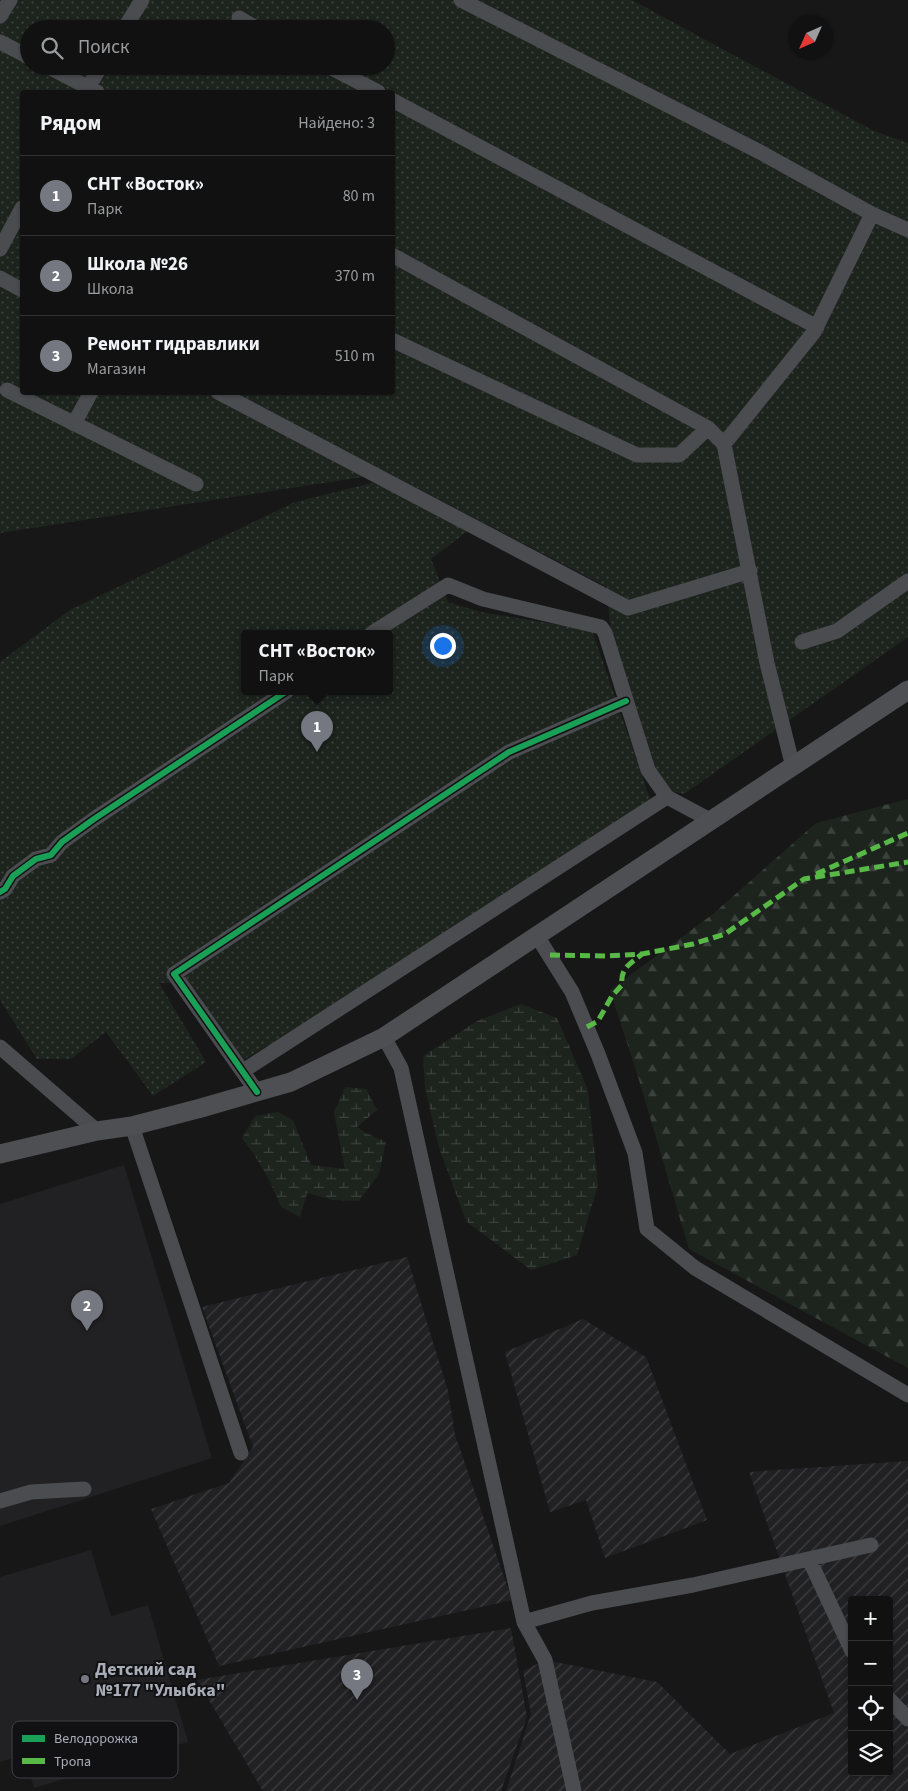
<!DOCTYPE html>
<html lang="ru">
<head>
<meta charset="utf-8">
<style>
	body { margin:0; font-family:"Source Sans 3",sans-serif; background:#1e1f1f; color:#f1f3f6 }
	.controls { position:absolute; right:15px; bottom:15px; display:grid; overflow:hidden; border-radius:5px; box-shadow:0 1px 4px #0004 }
	.controls button { width:45px; height:45px; display:grid; place-items:center; padding:0; border:0; border-bottom:1px solid #303131; background:#111; color:#f1f3f6; font:25px sans-serif }
	.compass { position:absolute; left:788px; top:15px; width:45px; height:45px; border-radius:50%; background:#111; box-shadow:0 1px 4px #0004; rotate:225deg }
	.you { position:absolute; left:442px; top:645px; width:18px; height:18px; margin:-12px; border:4px solid #fff; border-radius:50%; background:#1a73e8; box-shadow:0 0 0 8px #1a73e833 }
	.badge { display:grid; place-items:center; width:32px; height:32px; border-radius:50%; background:#757880; color:#fff; font-size:16px; font-weight:700 }
	.pin { position:absolute; translate:-50% -41px; filter:drop-shadow(0 1px 2px #0008) }
	.pin::after { content:''; position:absolute; top:26px; width:18px; height:15px; background:inherit; clip-path:polygon(0 0,100% 0,50% 100%) }
	.popup { position:absolute; left:241px; top:630px; width:152px; height:65px; box-sizing:border-box; display:grid; place-content:center; border-radius:5px; background:#111; filter:drop-shadow(0 1px 4px #0005); font-size:16px; white-space:nowrap; color:#9c9d9f }
	.popup b { font-size:19px; color:#f1f3f6 }
	.popup::after { content:''; position:absolute; left:50%; top:100%; margin-left:-10px; border:10px solid transparent; border-top-color:#111 }
	.list { margin:0; padding:0; list-style:none }
	h2 { display:flex; justify-content:space-between; align-items:center; height:65px; margin:0; padding:0 20px; font-size:21px }
	h2 small { font-size:16px; font-weight:400; color:#9c9d9f }
	.list li { display:grid; grid-template-columns:32px 1fr auto; gap:15px; align-items:center; box-sizing:border-box; height:80px; padding:0 20px; border-top:1px solid #303131 }
	.list b { display:block; font-size:19px; white-space:nowrap }
	.list p { margin:0; font-size:16px; white-space:nowrap; color:#9c9d9f }
	.list em { font-size:16px; font-style:normal; color:#9c9d9f }
	.icon { flex:none; width:28px; height:28px; fill:none; stroke:currentColor; stroke-width:2; stroke-linecap:round; stroke-linejoin:round }
	.map { position:relative; flex:none; width:908px; height:1791px; overflow:hidden }
	.search { position:absolute; background:#111; box-shadow:0 1px 4px #0004; left:20px; top:20px; width:375px; height:55px; display:flex; align-items:center; gap:12px; box-sizing:border-box; padding:0 18px; border-radius:28px; color:#9c9d9f; font-size:19px }
	.panel { position:absolute; background:#111; box-shadow:0 1px 4px #0004; left:20px; top:90px; width:375px; height:305px; border-radius:5px }
	.map>svg:first-child { display:block }
</style>
</head>
<body>
<div class="map">
<svg width="908" height="1791" viewBox="0 0 908 1791">
	<defs>
		<pattern id="industrial-furrows" width="10" height="10" patternUnits="userSpaceOnUse" patternTransform="scale(1.25)"><rect width="10" height="10" fill="#212123"/><path d="M-1 1l2-2M0 10L10 0M9 11l2-2" fill="none" stroke="#3e3f41"/></pattern>
		<pattern id="forest-firs" width="22" height="20" patternUnits="userSpaceOnUse" patternTransform="scale(1.25)"><rect width="22" height="20" fill="#1d241e"/><path d="M5 1l3.5 6h-7zM16 11l3.5 6h-7z" fill="#3b413d"/></pattern>
		<pattern id="wetland-marsh" width="20" height="14" patternUnits="userSpaceOnUse" patternTransform="scale(1.25)"><rect width="20" height="14" fill="#1d241e"/><path d="M1 5h8M5 5V1M11 12h8M15 12V8" fill="none" stroke="#3b413d"/></pattern>
		<pattern id="garden-dots" width="8" height="8" patternUnits="userSpaceOnUse" patternTransform="scale(1.25)"><rect width="8" height="8" fill="#1d241e"/><path d="M2 2h.1M6 6h.1" fill="none" stroke="#3b413d" stroke-width="1.8" stroke-linecap="round"/></pattern>
	</defs>
	<rect width="100%" height="100%" fill="#171717"/>
	<path fill="#212123" d="M124,1165L212,1458L0,1526V1204Z
		M91,1550L111,1616L148,1605L188,1742L34,1788L24,1755L0,1762V1577Z"/>
	<path fill="url(#industrial-furrows)" fill-rule="evenodd" d="M407,1257L448,1391L455,1435L512,1600L219,1666L151,1509L229,1483L253,1447L202,1307Z
		M583,1319L646,1357L707,1520L605,1558L586,1500L550,1512L505,1352Z
		M908,1461V1791H506L531,1714L523,1671L545,1660L657,1682L730,1754L834,1713L749,1472ZM852,1600H889V1772H852Z
		M511,1628L527,1717L501,1791H263L197,1680Z"/>
	<path fill="url(#forest-firs)" d="M908,799V1368L689,1249L639,1080L610,990L713,914L816,823Z"/>
	<path fill="url(#wetland-marsh)" d="M521,1004L557,1018L588,1090L598,1185L577,1255L531,1270L466,1221L439,1148L425,1088L423,1056L477,1021Z
		M345,1087L366,1089L377,1110L357,1127L366,1133L386,1142L379,1174L359,1201L333,1200L307,1193L300,1217L281,1207C270,1179 260,1162 242,1138L255,1116L278,1112L293,1120L311,1165L345,1169L334,1113Z"/>
	<path fill="url(#garden-dots)" fill-rule="evenodd" d="M0,0H632L874,131L908,143V637L684,794L663,790L646,763L610,625L607,587L388,473L0,533ZM29,29H386V66H29ZM22,92H392V392H22Z
		M372,483L397,490L469,530L431,559L448,602L481,612L592,630L651,802L322,1015L241,1061L189,983H159L206,1062L153,1096L106,1032L71,1059H37L0,1000V662L70,610L295,502ZM244,633H390V691H244Z"/>
	<g fill="none" stroke-linecap="round" stroke-linejoin="round">
		<path stroke="#4b4c50" stroke-width="15" d="M461,0L760,152L872,214L908,230
			M0,16L10,0
			M239,18L258,29
			M124,29L142,0
			M0,42L29,57
			M47,66L97,92
			M328,66L378,92
			M85,92L101,66
			M392,100L817,327
			M0,249L22,208
			M392,255L708,428L724,444L814,332L872,214
			M0,278L22,290
			M392,340L637,455H679L708,428
			M7,390L196,484
			M218,392L628,608L750,571
			M74,424L91,392
			M724,444L767,663L793,767
			M372,633L448,585L483,599L601,627L605,633L648,770L667,797L712,821
			M802,642L837,631L908,581
			M0,892L5,889L13,876L36,859L51,855L62,842L94,819L287,691
			M537,936L572,992L598,1054L635,1153L647,1229L695,1268L908,1395
			M384,1037L401,1068L524,1622L545,1660L574,1791
			M0,1047L97,1131
			M243,1071L667,797
			M257,1092L174,974L509,752L626,701
			M132,1126L241,1453
			M0,1501L31,1492L84,1489
			M809,1559L852,1651
			M524,1622L592,1603L693,1585L871,1545
			M889,1699L908,1719"/>
		<path stroke="#4d4f52" stroke-width="19" d="M0,1154L97,1131L132,1126L201,1108L291,1082L384,1037L908,690"/>
		<path stroke="#58b947" stroke-width="5" stroke-dasharray="10 5" stroke-linecap="butt" d="M816,874L908,833
			M550,955L607,956L642,954L693,944L725,934L804,879L908,862
			M587,1027L598,1021L612,996L622,985C620,968 630,964 642,954"/>
		<g stroke="#111113" stroke-width="9">
			<path id="cycleway" d="M0,892L5,889L13,876L36,859L51,855L62,842L94,819L287,691
				M257,1092L174,974L509,752L626,701"/>
		</g>
		<use href="#cycleway" stroke="#1a9f57" stroke-width="6"/>
	</g>
	<circle fill="#757880" stroke="#111113" stroke-width="2" cx="85" cy="1679" r="5"/>
	<g text-anchor="middle" stroke-width="4" stroke-linejoin="round" paint-order="stroke">
		<g font-size="18" font-weight="bold" fill="#a8adb8" stroke="#111113" text-anchor="start">
			<text x="95" y="1675">Детский сад<tspan x="95" dy="21">№177 "Улыбка"</tspan></text>
		</g>
	</g>
	<rect x="12" y="1721" width="166" height="57" rx="8" fill="#111113" stroke="#3e4045" stroke-width="1"/>
	<rect x="22" y="1735" width="23" height="7" fill="#1a9f57"/>
	<rect x="22" y="1758" width="23" height="6" fill="#58b947"/>
	<g font-size="14" fill="#a8adb8">
		<text x="54" y="1743">Велодорожка</text>
		<text x="54" y="1766">Тропа</text>
	</g>
</svg>
<div class="controls">
<button>+</button>
<button>−</button>
<button><svg class="icon" aria-label="locate" viewBox="0 0 24 24"><circle cx="12" cy="12" r="6"/><path d="M12 2v4M12 18v4M2 12h4M18 12h4"/></svg></button>
<button><svg class="icon" aria-label="layers" viewBox="0 0 24 24"><path d="M12 4l9 5-9 5-9-5zM3 14l9 5 9-5"/></svg></button>
</div>
<svg class="compass" viewBox="-18 -18 36 36"><path d="M0-13l5 13h-10z" fill="#e53935"/><path d="M0 13l5-13h-10z" fill="#9c9d9f"/></svg>
<div class="you"></div>
<div class="pin badge" style="left:317px;top:752px">1</div>
<div class="popup"><b>СНТ «Восток»</b>Парк</div>
<div class="pin badge" style="left:87px;top:1331px">2</div>
<div class="pin badge" style="left:357px;top:1700px">3</div>
<div class="search"><svg class="icon" aria-label="search" viewBox="0 0 24 24"><circle cx="10" cy="10" r="6"/><path d="M15 15l6 6"/></svg>Поиск</div>
<section class="panel">
<h2>Рядом<small>Найдено: 3</small></h2>
<ul class="list">
<li><span class="badge">1</span><div><b>СНТ «Восток»</b><p>Парк</p></div><em>80 m</em></li>
<li><span class="badge">2</span><div><b>Школа №26</b><p>Школа</p></div><em>370 m</em></li>
<li><span class="badge">3</span><div><b>Ремонт гидравлики</b><p>Магазин</p></div><em>510 m</em></li>
</ul>
</section>
</div>
</body>
</html>
